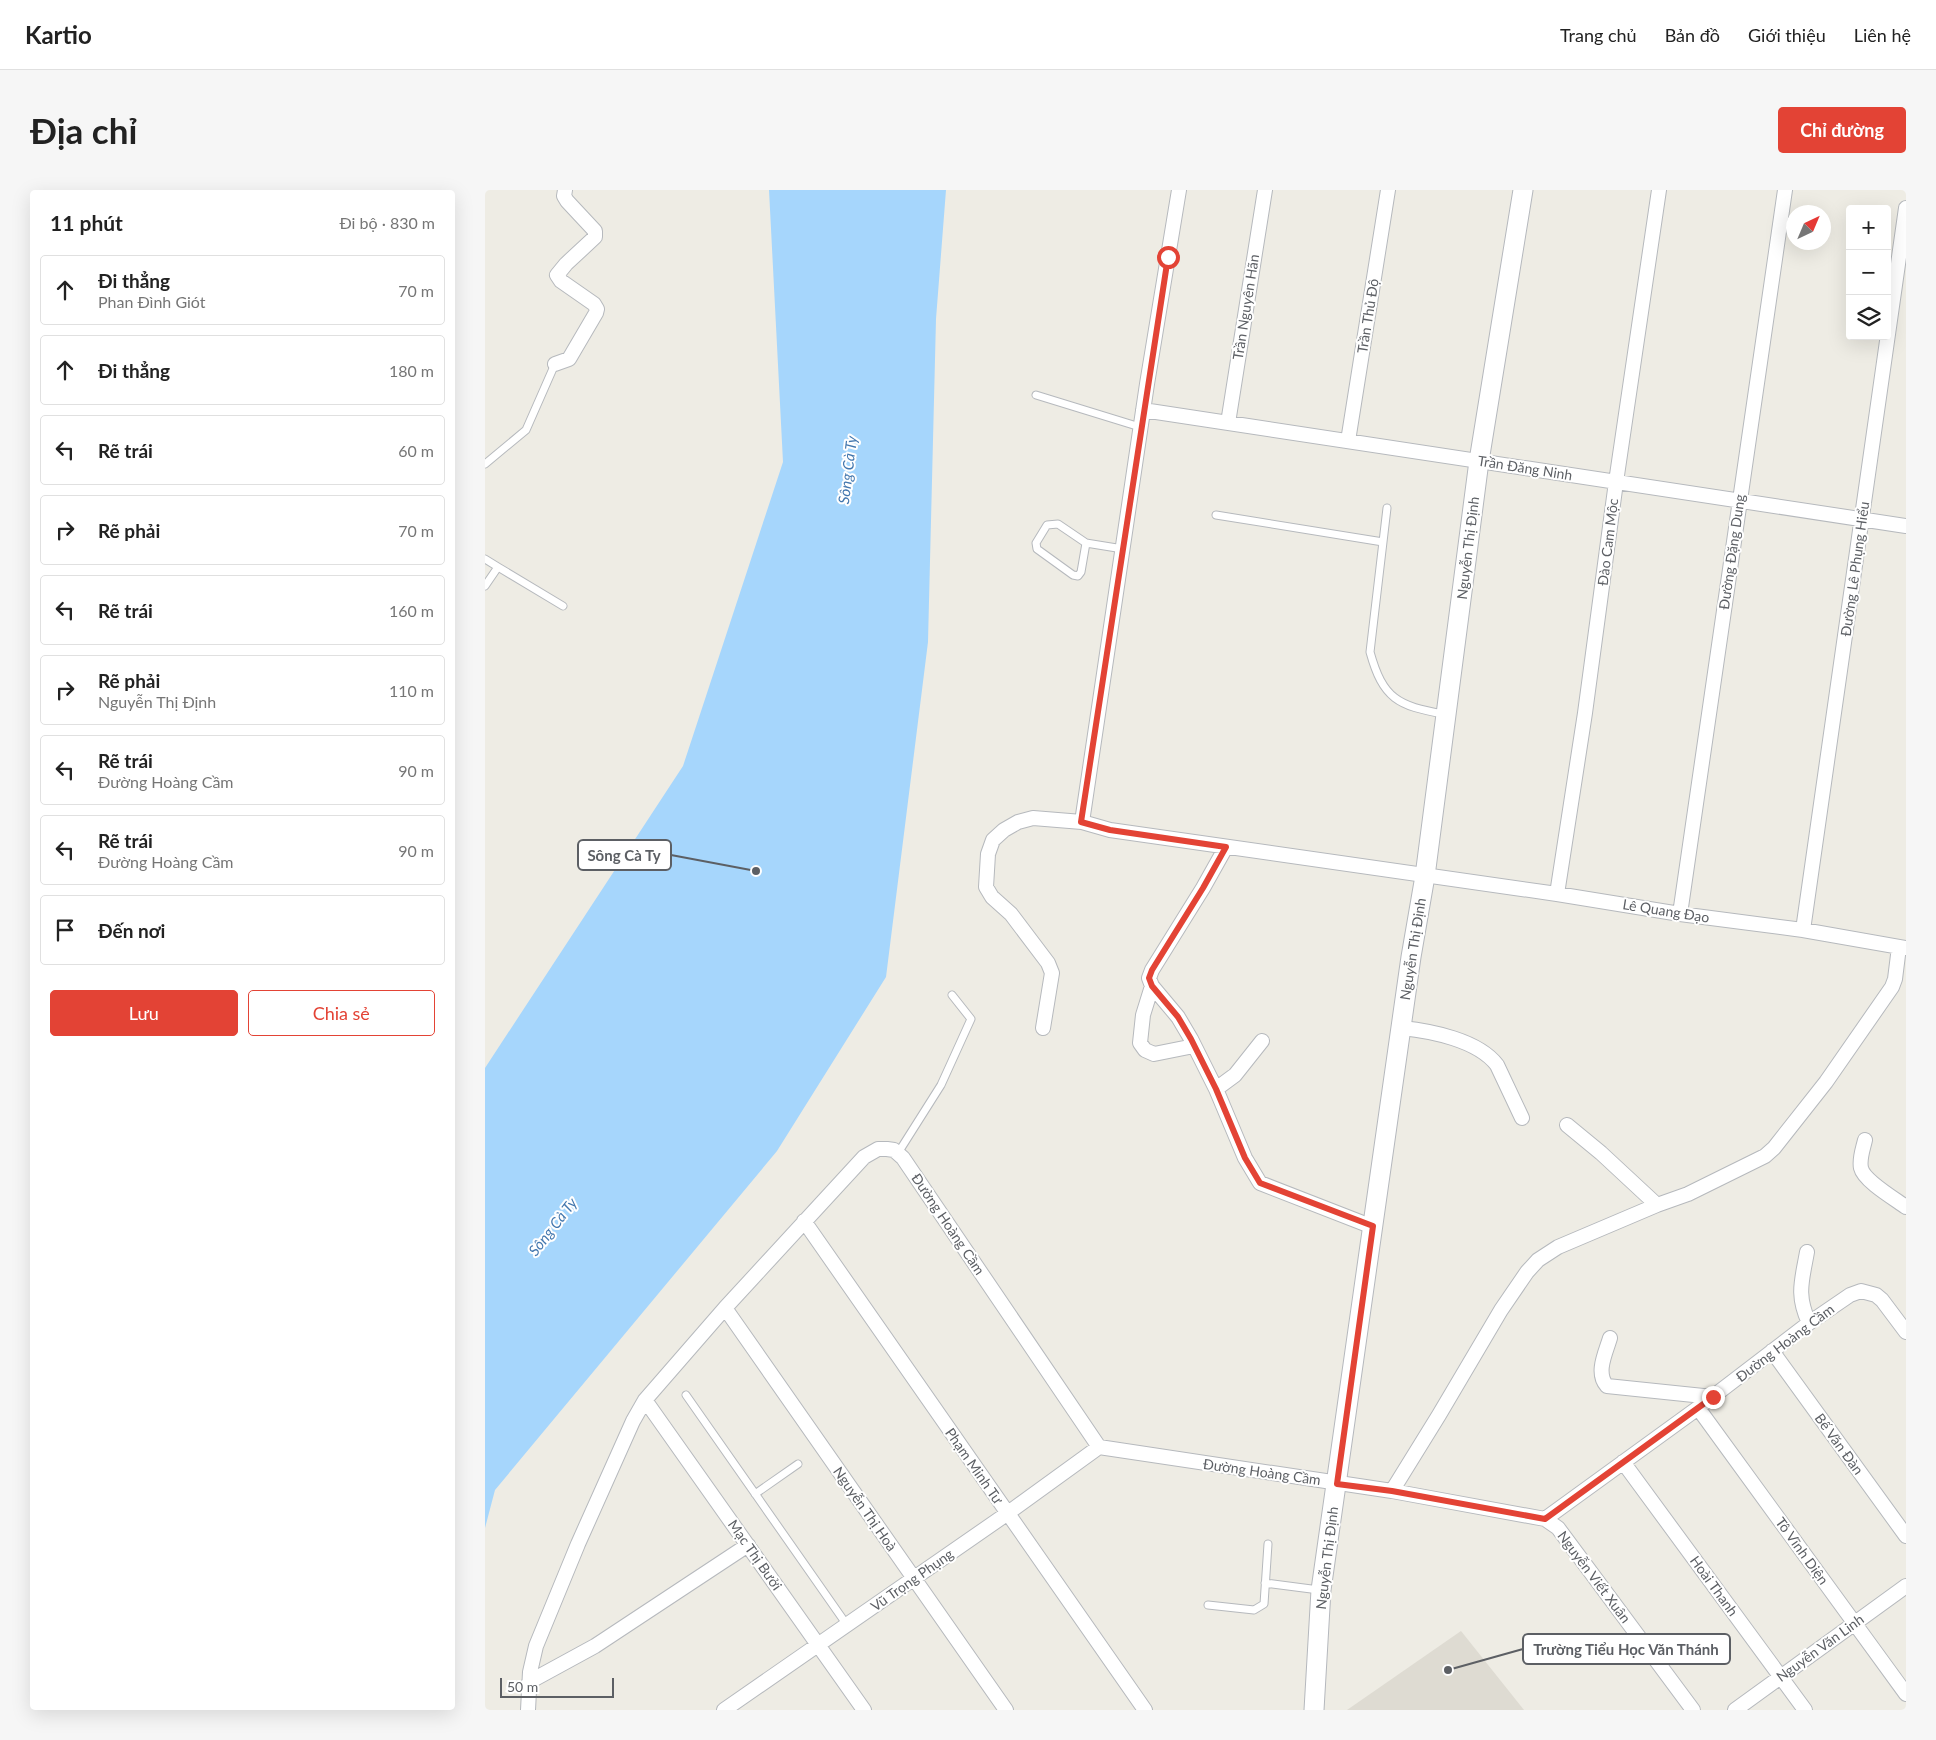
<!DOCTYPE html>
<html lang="vi">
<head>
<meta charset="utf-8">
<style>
	body { margin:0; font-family:Lato,sans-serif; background:#f6f6f6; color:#222 }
	.controls { position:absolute; right:15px; top:15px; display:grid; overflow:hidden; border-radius:5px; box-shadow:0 5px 20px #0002 }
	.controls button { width:45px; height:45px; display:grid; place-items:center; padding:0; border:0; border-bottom:1px solid #e0e0e0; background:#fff; color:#222; font:25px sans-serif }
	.compass { position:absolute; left:1301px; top:15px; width:45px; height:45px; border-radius:50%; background:#fff; box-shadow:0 5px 20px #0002; rotate:44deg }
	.scale { position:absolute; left:15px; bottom:12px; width:114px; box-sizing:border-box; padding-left:5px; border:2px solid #5c5f64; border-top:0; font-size:14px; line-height:18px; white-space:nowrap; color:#5c5f64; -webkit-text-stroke:4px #fff; paint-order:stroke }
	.stop { position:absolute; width:15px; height:15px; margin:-11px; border:4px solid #e34335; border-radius:50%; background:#fff }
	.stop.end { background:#e34335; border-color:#fff; box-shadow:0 1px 5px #0008 }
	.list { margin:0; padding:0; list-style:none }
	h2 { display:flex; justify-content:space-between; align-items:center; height:65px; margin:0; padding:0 20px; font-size:21px }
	h2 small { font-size:16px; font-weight:400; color:#767676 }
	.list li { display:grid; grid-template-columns:32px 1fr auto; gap:15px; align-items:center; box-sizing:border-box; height:70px; margin:0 10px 10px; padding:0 10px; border:1px solid #e0e0e0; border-radius:5px }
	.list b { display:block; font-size:19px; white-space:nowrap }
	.list p { margin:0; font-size:16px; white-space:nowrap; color:#767676 }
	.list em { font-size:16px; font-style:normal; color:#767676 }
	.actions { display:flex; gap:10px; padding:15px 20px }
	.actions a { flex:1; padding:11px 0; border:1px solid #e34335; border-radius:5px; text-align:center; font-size:18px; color:#e34335 }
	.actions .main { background:#e34335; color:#fff }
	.icon { flex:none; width:28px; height:28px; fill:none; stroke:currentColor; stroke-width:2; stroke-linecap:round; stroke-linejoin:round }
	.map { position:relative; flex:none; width:1421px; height:1520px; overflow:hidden; border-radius:5px }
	header { display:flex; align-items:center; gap:30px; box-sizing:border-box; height:70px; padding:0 25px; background:#fff; border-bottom:1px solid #e0e0e0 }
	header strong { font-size:24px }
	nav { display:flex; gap:28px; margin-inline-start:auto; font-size:18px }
	.intro { display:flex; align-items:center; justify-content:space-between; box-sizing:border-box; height:120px; padding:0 30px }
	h1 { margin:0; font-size:35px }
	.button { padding:12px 22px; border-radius:5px; background:#e34335; color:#fff; font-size:18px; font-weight:700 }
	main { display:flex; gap:30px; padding:0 30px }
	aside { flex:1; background:#fff; border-radius:5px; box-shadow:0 5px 20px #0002 }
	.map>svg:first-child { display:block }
</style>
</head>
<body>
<header>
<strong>Kartio</strong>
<nav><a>Trang chủ</a><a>Bản đồ</a><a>Giới thiệu</a><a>Liên hệ</a></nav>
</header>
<div class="intro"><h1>Địa chỉ</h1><a class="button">Chỉ đường</a></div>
<main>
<aside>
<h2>11 phút<small>Đi bộ · 830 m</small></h2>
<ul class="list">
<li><svg class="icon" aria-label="ahead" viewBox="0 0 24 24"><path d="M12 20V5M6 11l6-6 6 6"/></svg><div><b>Đi thẳng</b><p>Phan Đình Giót</p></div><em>70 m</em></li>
<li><svg class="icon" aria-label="ahead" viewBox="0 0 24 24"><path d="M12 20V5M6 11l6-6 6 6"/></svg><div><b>Đi thẳng</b></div><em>180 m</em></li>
<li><svg class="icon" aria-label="left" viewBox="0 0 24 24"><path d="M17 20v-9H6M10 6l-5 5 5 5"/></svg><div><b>Rẽ trái</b></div><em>60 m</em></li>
<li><svg class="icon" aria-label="right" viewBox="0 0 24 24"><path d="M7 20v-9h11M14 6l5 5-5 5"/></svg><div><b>Rẽ phải</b></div><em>70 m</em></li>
<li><svg class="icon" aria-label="left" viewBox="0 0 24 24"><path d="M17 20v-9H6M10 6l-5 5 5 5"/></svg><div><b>Rẽ trái</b></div><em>160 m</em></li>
<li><svg class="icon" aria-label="right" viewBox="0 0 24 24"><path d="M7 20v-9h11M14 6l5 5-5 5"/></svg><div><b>Rẽ phải</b><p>Nguyễn Thị Định</p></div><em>110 m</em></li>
<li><svg class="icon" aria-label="left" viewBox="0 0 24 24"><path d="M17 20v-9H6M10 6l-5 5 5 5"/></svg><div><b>Rẽ trái</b><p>Đường Hoàng Cầm</p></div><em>90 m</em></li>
<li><svg class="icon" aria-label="left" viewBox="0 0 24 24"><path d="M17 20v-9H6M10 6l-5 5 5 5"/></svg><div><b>Rẽ trái</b><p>Đường Hoàng Cầm</p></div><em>90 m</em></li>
<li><svg class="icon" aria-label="arrive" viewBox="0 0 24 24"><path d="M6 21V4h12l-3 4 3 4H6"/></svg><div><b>Đến nơi</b></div></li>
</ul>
<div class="actions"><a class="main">Lưu</a><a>Chia sẻ</a></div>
</aside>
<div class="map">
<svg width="1421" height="1520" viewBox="0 0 1421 1520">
	<rect width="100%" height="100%" fill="#eeece4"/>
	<path fill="#dedbd2" d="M976,1441L1039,1520H862Z"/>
	<path fill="#a6d6fc" d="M284,0H461L451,129L443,452L401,787L292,961L10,1300L0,1338V878L198,576L298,272Z"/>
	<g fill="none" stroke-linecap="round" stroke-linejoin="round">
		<g stroke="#b6b9bd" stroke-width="9">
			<path id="lane" d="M551,205L655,237
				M0,274L41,240L70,174
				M902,318L885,462C898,509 913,516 959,524
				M731,325L898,352
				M573,334L601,353L596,382L593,386L588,385L552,359L551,353L562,335Z
				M601,353L638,359
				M0,369L13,377L0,396
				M13,377L78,416
				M413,963L456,895L486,829L467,805
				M201,1205L362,1435
				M270,1304L313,1274
				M780,1393L834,1400
				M723,1415L769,1420L779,1414L783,1354"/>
		</g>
		<g stroke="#b6b9bd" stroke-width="16">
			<path id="street" d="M694,0L662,194L597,632L625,640L1072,704L1195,724L1318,740L1421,758
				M70,174L84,169L111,123L112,119L109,114L76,91L72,85L81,74L110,47V41L82,11L79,6L80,0
				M658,220L1421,336
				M743,233L780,0
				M863,251L903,0
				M741,657L718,698L667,780L664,788L667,796L693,827L706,849L731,899L760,968L775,993L888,1037
				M1072,704L1100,523L1131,292L1174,0
				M1195,724L1300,0
				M1318,740L1421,18
				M667,796L658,825L655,853L660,860L669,864L709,856
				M558,838L567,783L563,773L526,724L507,707L501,697L503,664L508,650L519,640L533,632L548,628L597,632
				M917,838C946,841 993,850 1012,875L1037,928
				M731,899L750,885L777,851
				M1082,935L1116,963L1172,1015
				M1380,950C1378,959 1374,969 1376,978C1379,991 1410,1009 1421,1017
				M319,1031L660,1520
				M1322,1062C1317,1091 1311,1104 1324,1133
				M240,1118L521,1520
				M1125,1148C1121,1162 1110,1183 1122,1196L1228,1207
				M1287,1161L1421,1346
				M160,1210L379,1520
				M1213,1218L1421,1504
				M1138,1272L1320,1520
				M907,1301L954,1225L1016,1120L1042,1082L1053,1070L1073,1057L1172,1015L1203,1004L1280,966L1289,958L1341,892L1407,797L1410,789L1414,757
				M1060,1329L1073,1338L1208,1520
				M44,1492L110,1456L263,1355
				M43,1520L45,1482L51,1456L93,1354L148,1231L160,1210L240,1118L379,967L393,959H402L409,960L418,968L614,1257L907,1301L1060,1329L1213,1218L1324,1133L1365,1105L1376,1101L1391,1105L1397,1110L1421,1142
				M239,1520L523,1323L614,1257
				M1250,1520L1421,1396"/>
		</g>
		<g stroke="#b5b8bd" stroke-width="21">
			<path id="secondary" d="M829,1520L836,1400L926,767L940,686L994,271L1038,0"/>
		</g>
		<use href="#lane" stroke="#fff" stroke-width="7"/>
		<use href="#street" stroke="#fff" stroke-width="14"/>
		<use href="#secondary" stroke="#fff" stroke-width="19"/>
	</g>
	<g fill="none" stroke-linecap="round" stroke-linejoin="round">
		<path stroke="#e34335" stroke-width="6" d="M683,67L596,632L625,640L741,657L718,698L667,780L664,788L667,796L693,827L706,849L731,899L760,968L775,993L888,1036L852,1294L907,1301L1060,1329L1228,1207"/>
	</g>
	<g text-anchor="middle" stroke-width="4" stroke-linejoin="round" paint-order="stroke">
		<g font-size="14" fill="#5c5f64" stroke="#fff">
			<text transform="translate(761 117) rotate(-81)" y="5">Trần Nguyên Hãn</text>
			<text transform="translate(883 126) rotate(-81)" y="5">Trần Thủ Độ</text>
			<text transform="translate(1040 278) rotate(9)" y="5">Trần Đăng Ninh</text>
			<text transform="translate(1123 352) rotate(-83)" y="5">Đào Cam Mộc</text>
			<text transform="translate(983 358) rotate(-83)" y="5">Nguyễn Thị Định</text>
			<text transform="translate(1247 362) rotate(-82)" y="5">Đường Đặng Dung</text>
			<text transform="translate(1370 379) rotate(-82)" y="5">Đường Lê Phụng Hiểu</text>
			<text transform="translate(1181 721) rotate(9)" y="5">Lê Quang Đạo</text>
			<text transform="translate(928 759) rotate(-81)" y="5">Nguyễn Thị Định</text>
			<text transform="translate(463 1034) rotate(56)" y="5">Đường Hoàng Cầm</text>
			<text transform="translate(1300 1153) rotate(-37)" y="5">Đường Hoàng Cầm</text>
			<text transform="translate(1354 1254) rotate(54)" y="5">Bế Văn Đàn</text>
			<text transform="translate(489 1276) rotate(55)" y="5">Phạm Minh Tư</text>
			<text transform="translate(777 1282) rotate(8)" y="5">Đường Hoàng Cầm</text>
			<text transform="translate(380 1319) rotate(55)" y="5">Nguyễn Thị Hoà</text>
			<text transform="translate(1317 1361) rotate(54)" y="5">Tô Vĩnh Diện</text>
			<text transform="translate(270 1365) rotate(55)" y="5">Mạc Thị Bưởi</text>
			<text transform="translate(842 1368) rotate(-83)" y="5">Nguyễn Thị Định</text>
			<text transform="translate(1109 1387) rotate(53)" y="5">Nguyễn Viết Xuân</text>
			<text transform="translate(427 1390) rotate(-35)" y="5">Vũ Trọng Phụng</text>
			<text transform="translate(1229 1396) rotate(54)" y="5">Hoài Thanh</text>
			<text transform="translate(1335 1458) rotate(-36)" y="5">Nguyễn Văn Linh</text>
		</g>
		<g font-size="15" font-style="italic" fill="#4377ae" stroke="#fff">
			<text transform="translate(363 280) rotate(-83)" y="5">Sông Cà Ty</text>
			<text transform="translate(68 1037) rotate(-52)" y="5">Sông Cà Ty</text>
		</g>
	</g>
	<path fill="none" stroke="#5c5f64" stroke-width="2" d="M271 681L186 665M963 1480L1038 1459"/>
	<g fill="#5c5f64" stroke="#fff" stroke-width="2">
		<circle cx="271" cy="681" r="5"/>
		<circle cx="963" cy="1480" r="5"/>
	</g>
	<g fill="#fff" stroke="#5c5f64" stroke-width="2">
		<rect x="93" y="650" width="93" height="30" rx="5"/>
		<rect x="1038" y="1444" width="207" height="30" rx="5"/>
	</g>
	<g font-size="15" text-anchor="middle" font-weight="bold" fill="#5c5f64">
		<text x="139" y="671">Sông Cà Ty</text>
		<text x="1141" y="1465">Trường Tiểu Học Văn Thánh</text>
	</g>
</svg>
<div class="controls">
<button>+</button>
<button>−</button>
<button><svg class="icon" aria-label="layers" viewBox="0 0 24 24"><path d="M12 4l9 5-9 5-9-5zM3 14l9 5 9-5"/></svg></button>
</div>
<svg class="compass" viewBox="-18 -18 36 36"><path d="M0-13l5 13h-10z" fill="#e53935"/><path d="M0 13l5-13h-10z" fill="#767676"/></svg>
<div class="scale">50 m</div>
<div class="stop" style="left:683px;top:67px"></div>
<div class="stop end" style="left:1228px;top:1207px"></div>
</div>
</main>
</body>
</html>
